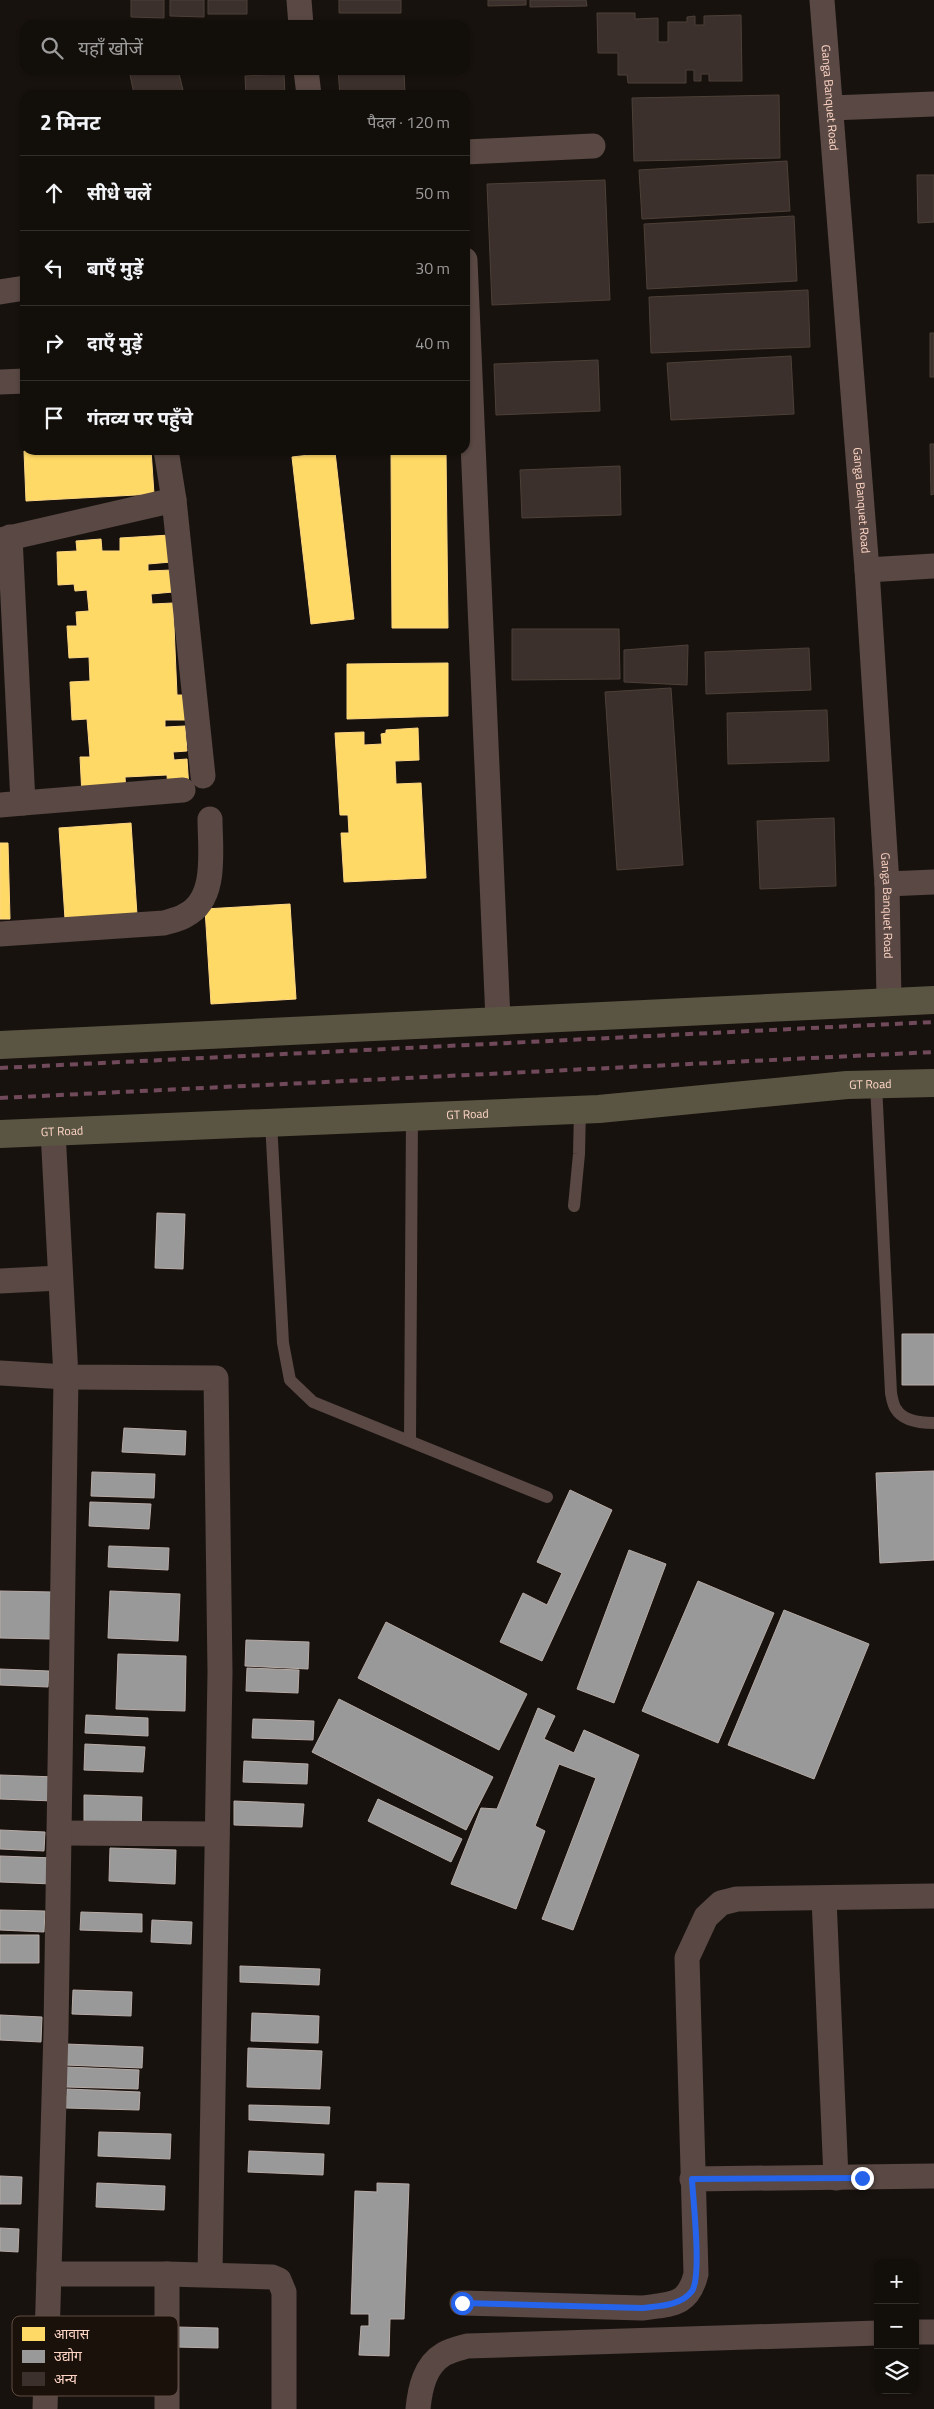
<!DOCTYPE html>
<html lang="hi">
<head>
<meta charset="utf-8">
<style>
	body { margin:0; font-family:"Titillium Web","Noto Sans Devanagari",sans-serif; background:#1b1713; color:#f1f3f6 }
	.controls { position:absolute; right:15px; bottom:15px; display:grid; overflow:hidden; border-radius:10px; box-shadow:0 1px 4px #0004 }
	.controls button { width:45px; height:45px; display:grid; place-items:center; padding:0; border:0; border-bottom:1px solid #312e2b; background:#120e0a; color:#f1f3f6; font:25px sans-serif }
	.stop { position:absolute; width:15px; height:15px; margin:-11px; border:4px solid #2563eb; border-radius:50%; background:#fff }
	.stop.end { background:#2563eb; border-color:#fff; box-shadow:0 1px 5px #0008 }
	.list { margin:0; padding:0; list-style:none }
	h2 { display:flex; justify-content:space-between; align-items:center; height:65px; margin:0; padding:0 20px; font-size:21px }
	h2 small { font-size:16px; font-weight:400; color:#9c9c9c }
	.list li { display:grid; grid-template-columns:32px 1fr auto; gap:15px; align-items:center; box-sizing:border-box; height:75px; padding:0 20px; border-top:1px solid #312e2b }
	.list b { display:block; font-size:19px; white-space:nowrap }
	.list em { font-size:16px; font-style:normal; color:#9c9c9c }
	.icon { flex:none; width:28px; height:28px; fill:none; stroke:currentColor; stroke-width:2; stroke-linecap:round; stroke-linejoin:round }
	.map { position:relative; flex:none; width:934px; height:2409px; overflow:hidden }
	.search { position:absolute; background:#120e0a; box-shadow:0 1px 4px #0004; left:20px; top:20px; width:450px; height:55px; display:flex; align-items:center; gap:12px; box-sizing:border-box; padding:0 18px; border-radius:15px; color:#9c9c9c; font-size:19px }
	.panel { position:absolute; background:#120e0a; box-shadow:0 1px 4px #0004; left:20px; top:90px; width:450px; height:365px; border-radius:15px }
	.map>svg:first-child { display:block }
</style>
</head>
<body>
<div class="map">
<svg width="934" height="2409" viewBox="0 0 934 2409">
	<rect width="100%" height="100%" fill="#18120e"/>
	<path fill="#ffd966" stroke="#ffd883" d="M25,415V440H23L22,416Z
		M41,450H151L154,494L26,501L24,451Z
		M391,450H446L448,628H392Z
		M335,452L354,619L311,624L292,457Z
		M170,535L171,562L148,564V571L172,570L173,592L151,594L152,604L173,603L177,695H183L185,720H165V727L185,726L187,751L173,752L174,760L187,759L189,789L168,790L167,775L125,777L126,793L82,795L80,757H90L87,719L72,720L70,682L90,681L89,657L69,658L67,626H77L76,612L89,611L87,590L75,591L74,584L58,585L57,552L77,551L76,541L101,539L102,551H120V538Z
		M448,663V716L347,719V664Z
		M418,728L419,760L395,761L396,784L421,783L426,878L344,882L341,833H349L348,815H340L335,733L364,732V745L382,744L381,734L386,733V730Z
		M131,823L137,915L65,919L59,828Z
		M0,843H8L10,919H0Z
		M290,904L296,999L211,1004L205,909Z"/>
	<path fill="#999" stroke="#b8aba6" d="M157,1213L185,1214L183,1269L155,1268Z
		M902,1334H934V1385H902Z
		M124,1428L186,1431L185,1455L122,1452Z
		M934,1471V1560L880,1563L876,1473Z
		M92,1472L155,1474L154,1498L91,1496Z
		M570,1490L612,1510L542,1661L500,1642L523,1593L547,1605L562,1573L537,1562Z
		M90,1502L151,1504L149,1529L89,1526Z
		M109,1546L169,1548L168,1570L108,1567Z
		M629,1550L666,1564L614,1703L577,1689Z
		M698,1581L774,1613L718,1743L642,1711Z
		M0,1591L52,1592L50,1639L0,1638Z
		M110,1591L180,1594L178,1641L108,1638Z
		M784,1610L869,1644L814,1779L728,1745Z
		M386,1622L527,1694L499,1750L358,1678Z
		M246,1640L309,1642L308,1669L245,1666Z
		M118,1654L186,1656L185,1711L116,1709Z
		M247,1668L299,1670L298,1693L246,1691Z
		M0,1669L49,1671L48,1687L0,1685Z
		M339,1699L493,1777L466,1830L312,1752Z
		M538,1708L555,1716L544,1739L574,1753L584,1730L639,1755L573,1930L542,1919L596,1778L559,1764L535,1826L545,1831L516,1909L451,1884L481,1808L497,1809Z
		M86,1715L148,1718V1736L85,1733Z
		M253,1719L314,1721L313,1740L252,1738Z
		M85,1744L145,1747L143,1772L84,1770Z
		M244,1761L308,1764L307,1784L243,1782Z
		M0,1775L56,1777L54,1801L0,1799Z
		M84,1795L142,1797L141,1831L84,1829Z
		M378,1799L462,1839L451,1862L368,1821Z
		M234,1801L304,1804L302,1827L234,1825Z
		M0,1830L45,1832L44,1851L0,1849Z
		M110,1848L176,1850L175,1884L109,1881Z
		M0,1856L54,1858L53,1884L0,1882Z
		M0,1910L45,1911L44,1932L0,1930Z
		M81,1912L142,1914V1932L80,1930Z
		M152,1920L192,1922L191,1944L151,1942Z
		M0,1935H39V1963H0Z
		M240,1966L320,1969L319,1985L240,1982Z
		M73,1990L132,1992L131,2016L72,2014Z
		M252,2013L319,2016L318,2043L251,2041Z
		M0,2015L42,2017L41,2042L0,2040Z
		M66,2044L143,2047L142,2068L65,2065Z
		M248,2048L322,2051L320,2089L247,2087Z
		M66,2067L139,2070L138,2089L66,2087Z
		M67,2089L140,2092L139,2110L66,2108Z
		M249,2105L330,2107L329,2124L249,2120Z
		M99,2132L171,2134L170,2159L98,2156Z
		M249,2151L324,2154L323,2175L248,2172Z
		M0,2176L22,2177L21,2204H0Z
		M97,2183L165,2186L164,2210L96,2207Z
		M377,2183L409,2184L404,2319H390L389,2356L359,2355L361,2326H369V2314H351L355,2191L377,2192Z
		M0,2228L19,2229L18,2252L0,2251Z
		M176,2327L218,2328V2348L176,2347Z"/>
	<path fill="#3b302b" stroke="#4d4038" d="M131,0H164V18L131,17Z
		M170,0H204V17L170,16Z
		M208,0H247V14H208Z
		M339,0H401V13H339Z
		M488,0H526V5L488,6Z
		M530,0H586L587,6L530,7Z
		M597,13H635V19L658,18V42H668V22H687V17L695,16V25H704V16L741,15L742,81H709V74H701V81H694V70H686V83H628L627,75H618V53H598Z
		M129,70H178L183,90L134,94Z
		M338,70H404L405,95H340Z
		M284,74L285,95H246L245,76Z
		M779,95L780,158L634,161L632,98Z
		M787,161L790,211L642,219L639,170Z
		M917,175H934V222L918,223Z
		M605,180L610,300L492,305L487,184Z
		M794,216L797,281L647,289L644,224Z
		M808,290L810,347L651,353L649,297Z
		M930,333H934V377H930Z
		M791,356L794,414L671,420L667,363Z
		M598,360L600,411L496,415L494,364Z
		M930,444H934V494L931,495Z
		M620,466L621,515L522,518L520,470Z
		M512,629H619L620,679L512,680Z
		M688,645L687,685L624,682V650Z
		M809,648L811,690L706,694L705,652Z
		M671,688L683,865L617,870L605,692Z
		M827,710L829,761L728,764L727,713Z
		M834,818L836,886L760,889L757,821Z"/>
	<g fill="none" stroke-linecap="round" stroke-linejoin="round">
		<path stroke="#594843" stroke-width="12" d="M876,1084L891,1393C892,1398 893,1405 896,1409C903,1421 922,1423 934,1423
			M271,1122L283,1343L290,1380L313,1402L547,1497
			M574,1206L579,1154L580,1109
			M410,1441L412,1116"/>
		<g stroke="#594843" stroke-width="25">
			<path d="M299,0L301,25"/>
			<path id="s1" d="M822,0L867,570L887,884L889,1002"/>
			<path d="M306,70L309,95"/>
			<path d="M831,108L934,104"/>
			<path d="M465,152L593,146"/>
			<path d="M465,260L498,1020"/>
			<path d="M0,292L25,288"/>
			<path d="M0,382L25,381"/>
			<path d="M174,500L203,776"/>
			<path d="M0,540L174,500L166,450"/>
			<path d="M867,570L934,566"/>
			<path d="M23,803L183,790"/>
			<path d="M0,805L23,803L10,537"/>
			<path d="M887,884L934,882"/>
			<path d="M0,934L164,923C171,921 180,919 186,915C218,899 210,849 210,819"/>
			<path d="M0,1281L60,1278"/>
			<path d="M0,1373L66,1377L216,1378L220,1672L210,2274"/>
			<path d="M59,1833L217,1834"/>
			<path d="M824,1898L836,2178"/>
			<path d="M692,2179L934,2176"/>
			<path d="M49,2274H167L272,2277L279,2280L284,2292V2409"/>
			<path d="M462,2303L642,2308C672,2304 688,2306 696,2274L687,1958L706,1917L721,1903L737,1899L934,1896"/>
			<path d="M915,2332H934"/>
			<path d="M45,2409L56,2030L66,1377L53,1131"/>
			<path d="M167,2409V2274"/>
			<path d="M418,2409C420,2388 425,2365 444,2354C451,2350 460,2348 467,2346L878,2333"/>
		</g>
		<g stroke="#5a5542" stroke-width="28">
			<path d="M0,1045L934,1000"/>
			<path id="s2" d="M0,1134L599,1109L847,1085L934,1083"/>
		</g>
		<path stroke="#70495a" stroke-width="4" stroke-dasharray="8 6" stroke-linecap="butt" d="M0,1068L934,1022
			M0,1098L934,1052"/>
	</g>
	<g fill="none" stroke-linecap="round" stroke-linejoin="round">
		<path stroke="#2563eb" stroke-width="6" d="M462,2303L642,2308C658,2306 681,2306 692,2291C702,2276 693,2200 692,2179L862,2178"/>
	</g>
	<g text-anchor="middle" stroke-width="5" stroke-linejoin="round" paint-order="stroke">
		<g font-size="12" fill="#ffd6c6" stroke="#1b110b">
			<text dy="4" stroke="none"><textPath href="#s1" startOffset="98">Ganga Banquet Road</textPath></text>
			<text dy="4" stroke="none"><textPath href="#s1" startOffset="502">Ganga Banquet Road</textPath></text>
			<text dy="4" stroke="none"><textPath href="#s1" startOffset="908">Ganga Banquet Road</textPath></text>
			<text dy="4" stroke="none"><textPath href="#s2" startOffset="872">GT Road</textPath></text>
			<text dy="4" stroke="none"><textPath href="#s2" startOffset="468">GT Road</textPath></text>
			<text dy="4" stroke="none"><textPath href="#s2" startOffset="62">GT Road</textPath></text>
		</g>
	</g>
	<rect x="12" y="2316" width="166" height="80" rx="8" fill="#1b110b" stroke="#5f4c43" stroke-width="1"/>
	<rect x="22" y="2327" width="23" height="14" fill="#ffd966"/>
	<rect x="22" y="2350" width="23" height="13" fill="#999"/>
	<rect x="22" y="2372" width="23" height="14" fill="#3b302b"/>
	<g font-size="14" fill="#ffd6c6">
		<text x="54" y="2339">आवास</text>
		<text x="54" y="2361">उद्योग</text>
		<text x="54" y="2384">अन्य</text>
	</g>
</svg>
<div class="controls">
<button>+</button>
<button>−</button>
<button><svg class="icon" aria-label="layers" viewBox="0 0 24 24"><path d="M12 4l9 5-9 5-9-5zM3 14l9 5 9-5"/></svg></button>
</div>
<div class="stop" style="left:462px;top:2303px"></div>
<div class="stop end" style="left:862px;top:2178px"></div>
<div class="search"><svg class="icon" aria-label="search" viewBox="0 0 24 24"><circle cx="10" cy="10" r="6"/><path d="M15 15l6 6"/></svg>यहाँ खोजें</div>
<section class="panel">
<h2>2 मिनट<small>पैदल · 120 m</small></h2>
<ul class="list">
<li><svg class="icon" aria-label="ahead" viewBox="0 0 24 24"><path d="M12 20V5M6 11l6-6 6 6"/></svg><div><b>सीधे चलें</b></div><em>50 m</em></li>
<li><svg class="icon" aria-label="left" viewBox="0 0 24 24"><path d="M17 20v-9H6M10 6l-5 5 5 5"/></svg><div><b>बाएँ मुड़ें</b></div><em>30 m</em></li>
<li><svg class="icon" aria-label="right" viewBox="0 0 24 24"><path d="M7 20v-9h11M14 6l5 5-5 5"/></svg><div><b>दाएँ मुड़ें</b></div><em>40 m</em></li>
<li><svg class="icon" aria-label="arrive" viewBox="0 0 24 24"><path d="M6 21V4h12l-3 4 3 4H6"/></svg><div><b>गंतव्य पर पहुँचे</b></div></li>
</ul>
</section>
</div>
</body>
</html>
